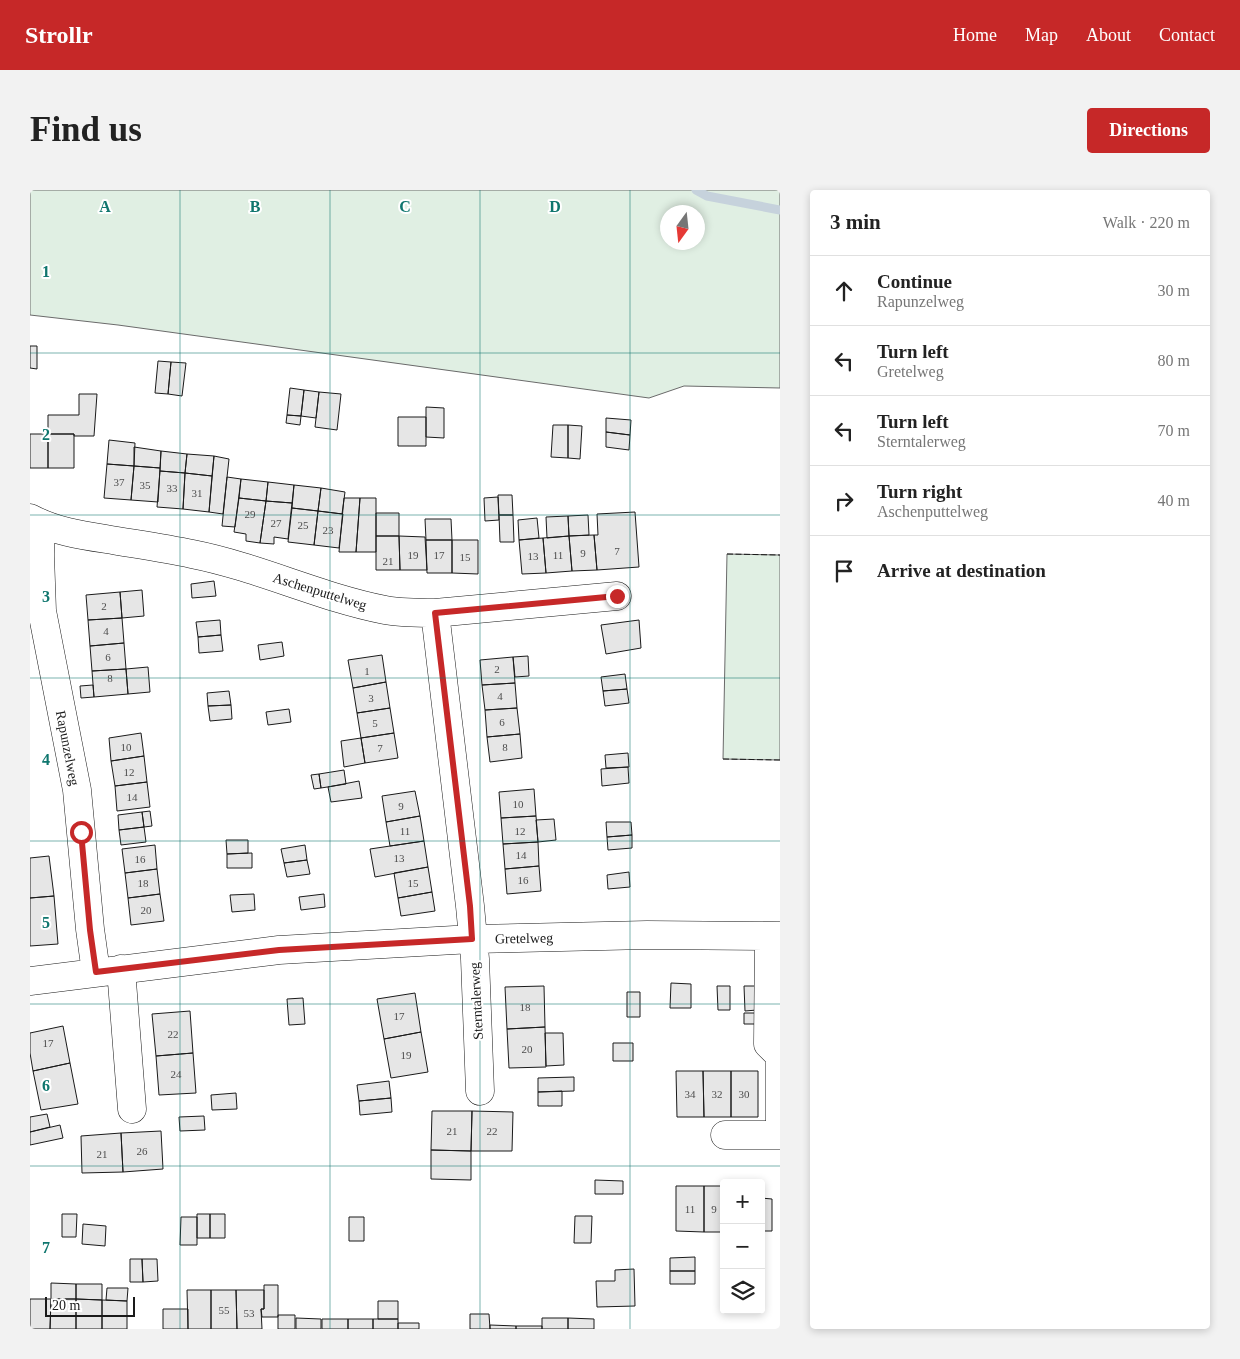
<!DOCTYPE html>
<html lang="en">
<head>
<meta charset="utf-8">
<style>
	body { margin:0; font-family:Georgia,serif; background:#f2f2f2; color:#222 }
	.controls { position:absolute; right:15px; bottom:15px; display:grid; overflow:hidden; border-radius:5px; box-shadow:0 2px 8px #0003 }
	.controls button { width:45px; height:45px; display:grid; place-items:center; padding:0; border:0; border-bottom:1px solid #e0e0e0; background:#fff; color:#222; font:25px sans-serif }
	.compass { position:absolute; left:630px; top:15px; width:45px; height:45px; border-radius:50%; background:#fff; box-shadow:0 2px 8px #0003; rotate:195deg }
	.scale { position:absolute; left:15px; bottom:12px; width:90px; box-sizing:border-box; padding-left:5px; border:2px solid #1a1a1a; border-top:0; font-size:14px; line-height:18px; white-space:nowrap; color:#1a1a1a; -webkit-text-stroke:4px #fff; paint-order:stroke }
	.stop { position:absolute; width:15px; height:15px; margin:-11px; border:4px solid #c62828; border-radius:50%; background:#fff }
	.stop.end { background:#c62828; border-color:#fff; box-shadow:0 1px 5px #0008 }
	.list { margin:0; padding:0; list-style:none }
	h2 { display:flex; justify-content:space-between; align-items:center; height:65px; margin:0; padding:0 20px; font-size:21px }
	h2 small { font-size:16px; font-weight:400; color:#767676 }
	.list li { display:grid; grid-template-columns:32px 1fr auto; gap:15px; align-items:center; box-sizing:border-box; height:70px; padding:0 20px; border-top:1px solid #e0e0e0 }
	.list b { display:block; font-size:19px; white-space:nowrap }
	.list p { margin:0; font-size:16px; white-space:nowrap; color:#767676 }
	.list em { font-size:16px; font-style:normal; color:#767676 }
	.icon { flex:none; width:28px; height:28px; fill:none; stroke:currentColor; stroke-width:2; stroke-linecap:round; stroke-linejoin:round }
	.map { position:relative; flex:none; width:750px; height:1139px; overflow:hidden; border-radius:5px }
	header { display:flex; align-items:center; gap:30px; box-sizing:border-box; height:70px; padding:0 25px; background:#c62828; color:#fff }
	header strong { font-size:24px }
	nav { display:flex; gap:28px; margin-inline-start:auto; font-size:18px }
	.intro { display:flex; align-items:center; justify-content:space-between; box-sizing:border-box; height:120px; padding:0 30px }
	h1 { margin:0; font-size:35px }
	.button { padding:12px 22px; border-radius:5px; background:#c62828; color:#fff; font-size:18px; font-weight:700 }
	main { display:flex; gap:30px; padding:0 30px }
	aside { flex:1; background:#fff; border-radius:5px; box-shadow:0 2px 8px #0003 }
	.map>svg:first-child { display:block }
</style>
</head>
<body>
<header>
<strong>Strollr</strong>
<nav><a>Home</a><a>Map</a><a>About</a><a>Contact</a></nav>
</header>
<div class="intro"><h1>Find us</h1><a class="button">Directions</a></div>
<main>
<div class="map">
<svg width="750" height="1139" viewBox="0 0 750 1139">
	<rect width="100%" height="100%" fill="#fff"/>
	<path fill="#e0efe3" stroke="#6a6a6a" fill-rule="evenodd" d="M0,0H750V198L654,196L619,208L88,135L0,125ZM638,22H668V52H638Z
		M697,364L750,365V570L693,569Z"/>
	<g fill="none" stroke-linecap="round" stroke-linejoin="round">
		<path stroke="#c6d2dc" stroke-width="9" d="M666,0L677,6L750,20"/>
	</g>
	<path fill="#e6e6e6" stroke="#1a1a1a" d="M0,156H7V179L0,178Z
		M128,171L141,172L138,204L125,203Z
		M141,172L156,173L152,206L138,204Z
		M260,198L274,200L271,226L257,225Z
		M274,200L289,202L286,228L271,226Z
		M289,202L311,204L307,240L285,237Z
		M49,204H67L64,246H44V244H18V225H49Z
		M396,217L414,218V248L396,247Z
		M257,225L271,226L270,235L256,233Z
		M368,227H396V256H368Z
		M576,228L601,230L600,245L576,242Z
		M523,235H538V268L521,267Z
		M538,235L552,236L550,269L538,268Z
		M576,242L600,245L599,260L576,257Z
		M0,244H18V278H0Z
		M18,244H44V278H18Z
		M79,250L105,253L104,276L77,274Z
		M104,257L131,261L130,278L104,276Z
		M131,261L157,264L155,283L130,281Z
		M157,264L184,266L182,286L155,283Z
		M184,266L199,269L193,324L179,322Z
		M77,274L104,276L101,310L74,308Z
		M104,276L130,278L128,312L101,310Z
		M130,281L155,283L153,319L127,317Z
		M155,283L182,286L179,322L153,319Z
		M197,287L211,289L205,337L192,336Z
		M211,289L238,292L236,311L209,308Z
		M238,292L264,295L262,313L236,311Z
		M264,295L291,298L288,321L262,318Z
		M291,298L315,302L312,324L288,321Z
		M468,305H482L483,325H469Z
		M468,307L469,330L455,331L454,308Z
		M209,308L236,311L230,353L216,351V344L204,342Z
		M314,308H330L326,362H309Z
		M330,308H346V362H326Z
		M236,311L262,313L258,349L244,347V354L230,353Z
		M262,318L288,321L284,355L258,352Z
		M288,321L313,324L309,358L284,355Z
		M605,322L609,377L567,380L564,345H568L567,324Z
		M346,323H369V346H346Z
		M469,325H483L484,352H470Z
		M558,325L559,345L539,346L538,326Z
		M538,326L539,346L517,348L516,327Z
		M507,328L509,348L489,350L488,330Z
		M395,329H421L422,350H396Z
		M564,345L567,380L542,381L539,346Z
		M346,346H369L370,380H346Z
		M369,346L395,347L397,380H370Z
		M539,346L542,381L516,383L513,348Z
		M513,348L516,383L492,384L489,350Z
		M396,350H422V383H397Z
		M422,350H448V384L422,383Z
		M184,391L186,406L162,408L161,394Z
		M112,400L114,426L92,428L90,402Z
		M90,402L92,428L58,430L56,405Z
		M92,428L94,453L60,456L58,430Z
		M190,430L191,445L168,447L166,432Z
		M609,430L611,458L576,464L571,435Z
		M191,445L193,461L169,463L168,447Z
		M252,452L254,466L230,470L228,455Z
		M94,453L96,479L62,481L60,456Z
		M352,465L356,492L323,498L318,470Z
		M498,466L499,486L485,487L483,467Z
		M483,467L485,493L452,495L450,470Z
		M118,477L120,502L98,504L96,479Z
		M96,479L98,504L64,507L62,481Z
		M595,484L597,499L573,501L571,487Z
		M356,492L360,518L327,523L323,498Z
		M485,493L487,518L455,520L452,495Z
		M63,495L64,507L51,508L50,496Z
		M597,499L599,513L575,516L573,501Z
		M199,501L201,515L178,516L177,503Z
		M201,515L202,529L180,531L178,516Z
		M360,518L364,543L331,548L327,523Z
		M487,518L490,544L457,547L455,520Z
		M259,519L261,532L238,535L236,522Z
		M111,543L114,566L81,571L79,548Z
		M364,543L368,568L335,573L331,548Z
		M490,544L492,568L460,572L457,547Z
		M331,548L335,573L314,577L311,551Z
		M598,563L599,577L576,578L575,565Z
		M114,566L117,592L85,596L81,571Z
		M598,577L599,593L572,596L571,579Z
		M314,580L316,594L291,598L289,584Z
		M289,584L291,598L284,599L281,585Z
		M329,591L332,608L301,612L298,597Z
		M117,592L120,617L87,621L85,596Z
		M504,599L506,626L471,628L469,602Z
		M385,601L390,626L356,632L352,606Z
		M120,621L122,636L114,637L112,622Z
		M112,622L114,637L89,640L88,625Z
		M390,626L394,651L360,656L356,632Z
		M506,626L508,652L473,654L471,628Z
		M524,629L526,650L508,652L506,630Z
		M576,632H601L602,645L577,647Z
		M114,637L116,652L91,655L89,640Z
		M602,645V658L578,660L577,647Z
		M196,650H218V663L197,664Z
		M394,651L398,677L345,687L340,659Z
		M508,652L509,676L475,679L473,654Z
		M125,655L127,679L95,683L92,659Z
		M275,655L277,670L254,673L251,659Z
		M222,663V678H197V664Z
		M19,666L24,706L0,708V668Z
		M277,670L280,684L257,687L254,673Z
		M509,676L511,701L477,704L475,679Z
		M398,677L402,702L368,708L364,683Z
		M127,679L130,704L98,708L95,683Z
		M599,682L600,697L578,699L577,685Z
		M402,702L405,721L371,726L368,708Z
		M130,704L134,731L101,735L98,708Z
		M224,704L225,720L202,722L200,705Z
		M294,704L295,717L271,720L269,707Z
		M24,706L28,754L0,756V708Z
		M641,793L661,794V818H640Z
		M514,796L515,837L477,839L475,797Z
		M687,796H700V820H688Z
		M714,796H727V820L715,821Z
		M597,802H610V827H597Z
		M385,803L391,842L354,849L347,809Z
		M273,808L275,834L259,835L257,809Z
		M160,821L163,863L126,866L122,824Z
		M714,823H730V834H714Z
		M33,836L40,873L3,881L0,863V843Z
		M515,837L516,877L479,878L477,839Z
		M391,842L398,882L361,888L354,849Z
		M515,843H533L534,875L516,876Z
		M583,853H603V871H583Z
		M163,863L166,903L129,905L126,866Z
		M40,873L48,914L11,920L3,881Z
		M646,881H673L674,927H647Z
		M673,881H701V927H674Z
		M701,881H728V927H701Z
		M544,887V901L508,902V888Z
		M359,891L361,908L329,911L327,895Z
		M532,901V916H508V902Z
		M206,903L207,919L182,920L181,905Z
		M361,908L362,922L330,925L329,911Z
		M402,921H442L441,961L401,960Z
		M442,921L483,922L482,961H441Z
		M17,924L20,937L0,942V927Z
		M174,926L175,940L150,941L149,927Z
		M30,935L33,948L0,955V942Z
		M131,941L133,979L93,982L91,943Z
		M91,943L93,982L52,983L51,946Z
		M401,960L441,961V990L401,989Z
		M565,990L593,991V1004H565Z
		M646,996H674V1042L646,1041Z
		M674,996H694V1042H674Z
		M731,1008L742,1009V1041H731Z
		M32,1024H47L46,1047H32Z
		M167,1024H180V1048H167Z
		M180,1024H195V1048H180Z
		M545,1026H562L561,1053H544Z
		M151,1027H167V1055H150Z
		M319,1027H334V1051H319Z
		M53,1034L76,1036L75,1056L52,1054Z
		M665,1067V1081H640V1068Z
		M100,1069H112L113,1092H100Z
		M112,1069H127L128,1091L113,1092Z
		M604,1079L605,1116L567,1117L566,1091H585V1080Z
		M640,1081H665V1094H640Z
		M21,1093L46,1094V1109H21Z
		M46,1094H72V1110L46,1109Z
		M234,1095H248V1127H232L231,1119H234Z
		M77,1098H98L97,1111L76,1110Z
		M157,1100H181V1139H158Z
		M181,1100H206L207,1139H181Z
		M206,1100H234V1119H231L232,1139H207Z
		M0,1109H21L20,1139H0Z
		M21,1109H46V1139H20Z
		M46,1109L72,1110V1139H46Z
		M72,1110L97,1111V1139H72Z
		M348,1111H368V1129H348Z
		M133,1119H158V1139H133Z
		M440,1124H459L460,1139H440Z
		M248,1125H265V1139H248Z
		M266,1128L291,1129V1139H266Z
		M512,1128H538V1139H512Z
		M538,1128L564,1129V1139H538Z
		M292,1129H318V1139H292Z
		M318,1129H343V1139H318Z
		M343,1129H368V1139H343Z
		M368,1133H389V1139H368Z
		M460,1135L486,1136V1139H460Z
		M486,1136H512V1139H486Z"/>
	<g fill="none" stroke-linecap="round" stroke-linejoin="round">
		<g stroke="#1a1a1a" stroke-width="29">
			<path id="minor" d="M0,328C24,341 50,345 76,349C105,354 134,358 162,364C228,377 289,407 355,420C372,423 388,423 405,423L587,406
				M11,334L10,365L12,421L47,600L60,739L66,782
				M405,423L440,716L445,769L450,901
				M91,779L102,919
				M0,791L249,760L442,749L617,745L750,746
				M695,945H750V866L738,854L739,746"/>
		</g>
		<use href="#minor" stroke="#fff" stroke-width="28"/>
		<path stroke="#1a1a1a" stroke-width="1" stroke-dasharray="6 2.5" stroke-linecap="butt" d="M697,364L750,365
			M693,569L750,570"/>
	</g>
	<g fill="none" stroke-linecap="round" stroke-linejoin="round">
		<path stroke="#c62828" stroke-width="6" d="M51,642L60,740L66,782L249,760L442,749L440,716L405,423L587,406"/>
	</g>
	<path fill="none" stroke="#0f766e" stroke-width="1" stroke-opacity="0.55" d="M150,0V1139M300,0V1139M450,0V1139M600,0V1139M0,163H750M0,325H750M0,488H750M0,651H750M0,814H750M0,976H750"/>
	<g text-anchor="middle" stroke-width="4" stroke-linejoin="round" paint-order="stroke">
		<g font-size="11" fill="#4d4d4d">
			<text x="89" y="296">37</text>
			<text x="115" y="299">35</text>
			<text x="142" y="302">33</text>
			<text x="167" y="307">31</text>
			<text x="220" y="328">29</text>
			<text x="246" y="337">27</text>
			<text x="273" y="339">25</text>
			<text x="298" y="344">23</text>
			<text x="587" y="365">7</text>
			<text x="553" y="367">9</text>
			<text x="383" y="369">19</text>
			<text x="409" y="369">17</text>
			<text x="528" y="369">11</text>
			<text x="503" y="370">13</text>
			<text x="435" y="371">15</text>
			<text x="358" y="375">21</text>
			<text x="74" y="420">2</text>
			<text x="76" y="445">4</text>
			<text x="78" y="471">6</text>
			<text x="467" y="483">2</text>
			<text x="337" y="485">1</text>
			<text x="80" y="492">8</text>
			<text x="470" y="510">4</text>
			<text x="341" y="512">3</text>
			<text x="472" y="536">6</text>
			<text x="345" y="537">5</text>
			<text x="96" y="561">10</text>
			<text x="475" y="561">8</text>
			<text x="350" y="562">7</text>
			<text x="99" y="586">12</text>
			<text x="102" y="611">14</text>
			<text x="488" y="618">10</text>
			<text x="371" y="620">9</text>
			<text x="375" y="645">11</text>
			<text x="490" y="645">12</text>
			<text x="491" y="669">14</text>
			<text x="369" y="672">13</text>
			<text x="110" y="673">16</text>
			<text x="493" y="694">16</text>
			<text x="113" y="697">18</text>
			<text x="383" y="697">15</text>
			<text x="116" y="724">20</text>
			<text x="495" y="821">18</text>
			<text x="369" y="830">17</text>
			<text x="143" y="848">22</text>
			<text x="18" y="857">17</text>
			<text x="497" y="863">20</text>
			<text x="376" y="869">19</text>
			<text x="146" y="888">24</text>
			<text x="660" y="908">34</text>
			<text x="687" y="908">32</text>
			<text x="714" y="908">30</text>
			<text x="422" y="945">21</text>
			<text x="462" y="945">22</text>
			<text x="112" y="965">26</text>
			<text x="72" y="968">21</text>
			<text x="660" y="1023">11</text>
			<text x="684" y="1023">9</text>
			<text x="194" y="1124">55</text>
			<text x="219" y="1127">53</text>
		</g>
		<g font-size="14" fill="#1a1a1a" stroke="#fff">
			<text transform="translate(290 401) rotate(17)" y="5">Aschenputtelweg</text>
			<text transform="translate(38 558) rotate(79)" y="5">Rapunzelweg</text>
			<text transform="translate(494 748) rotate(-1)" y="5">Gretelweg</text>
			<text transform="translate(446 811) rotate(-93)" y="5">Sterntalerweg</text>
		</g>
	</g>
	<g font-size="16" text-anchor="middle" font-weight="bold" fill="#0f766e" stroke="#fff" stroke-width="4" stroke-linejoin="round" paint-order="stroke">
		<text x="75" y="22">A</text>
		<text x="225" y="22">B</text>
		<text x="375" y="22">C</text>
		<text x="525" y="22">D</text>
		<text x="16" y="87">1</text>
		<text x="16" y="250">2</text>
		<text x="16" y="412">3</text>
		<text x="16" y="575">4</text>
		<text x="16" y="738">5</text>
		<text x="16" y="901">6</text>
		<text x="16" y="1063">7</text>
	</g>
</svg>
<div class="controls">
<button>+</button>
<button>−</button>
<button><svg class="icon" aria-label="layers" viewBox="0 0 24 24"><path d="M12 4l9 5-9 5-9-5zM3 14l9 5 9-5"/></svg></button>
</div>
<svg class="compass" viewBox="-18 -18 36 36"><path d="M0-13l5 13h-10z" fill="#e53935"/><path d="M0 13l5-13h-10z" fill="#767676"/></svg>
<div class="scale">20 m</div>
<div class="stop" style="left:51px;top:642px"></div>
<div class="stop end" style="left:587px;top:406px"></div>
</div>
<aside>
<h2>3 min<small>Walk · 220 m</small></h2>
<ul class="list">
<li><svg class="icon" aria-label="ahead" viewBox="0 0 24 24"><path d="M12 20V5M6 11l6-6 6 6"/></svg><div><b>Continue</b><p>Rapunzelweg</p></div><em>30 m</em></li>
<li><svg class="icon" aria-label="left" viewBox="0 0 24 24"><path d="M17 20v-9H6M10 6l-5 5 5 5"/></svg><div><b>Turn left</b><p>Gretelweg</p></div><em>80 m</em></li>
<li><svg class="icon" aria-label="left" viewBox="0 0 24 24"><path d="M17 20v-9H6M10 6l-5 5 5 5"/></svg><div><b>Turn left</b><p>Sterntalerweg</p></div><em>70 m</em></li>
<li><svg class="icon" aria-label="right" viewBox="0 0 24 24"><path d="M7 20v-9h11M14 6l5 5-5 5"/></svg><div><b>Turn right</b><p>Aschenputtelweg</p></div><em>40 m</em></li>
<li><svg class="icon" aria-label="arrive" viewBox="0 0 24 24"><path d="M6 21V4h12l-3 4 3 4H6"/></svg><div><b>Arrive at destination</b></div></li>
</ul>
</aside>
</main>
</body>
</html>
